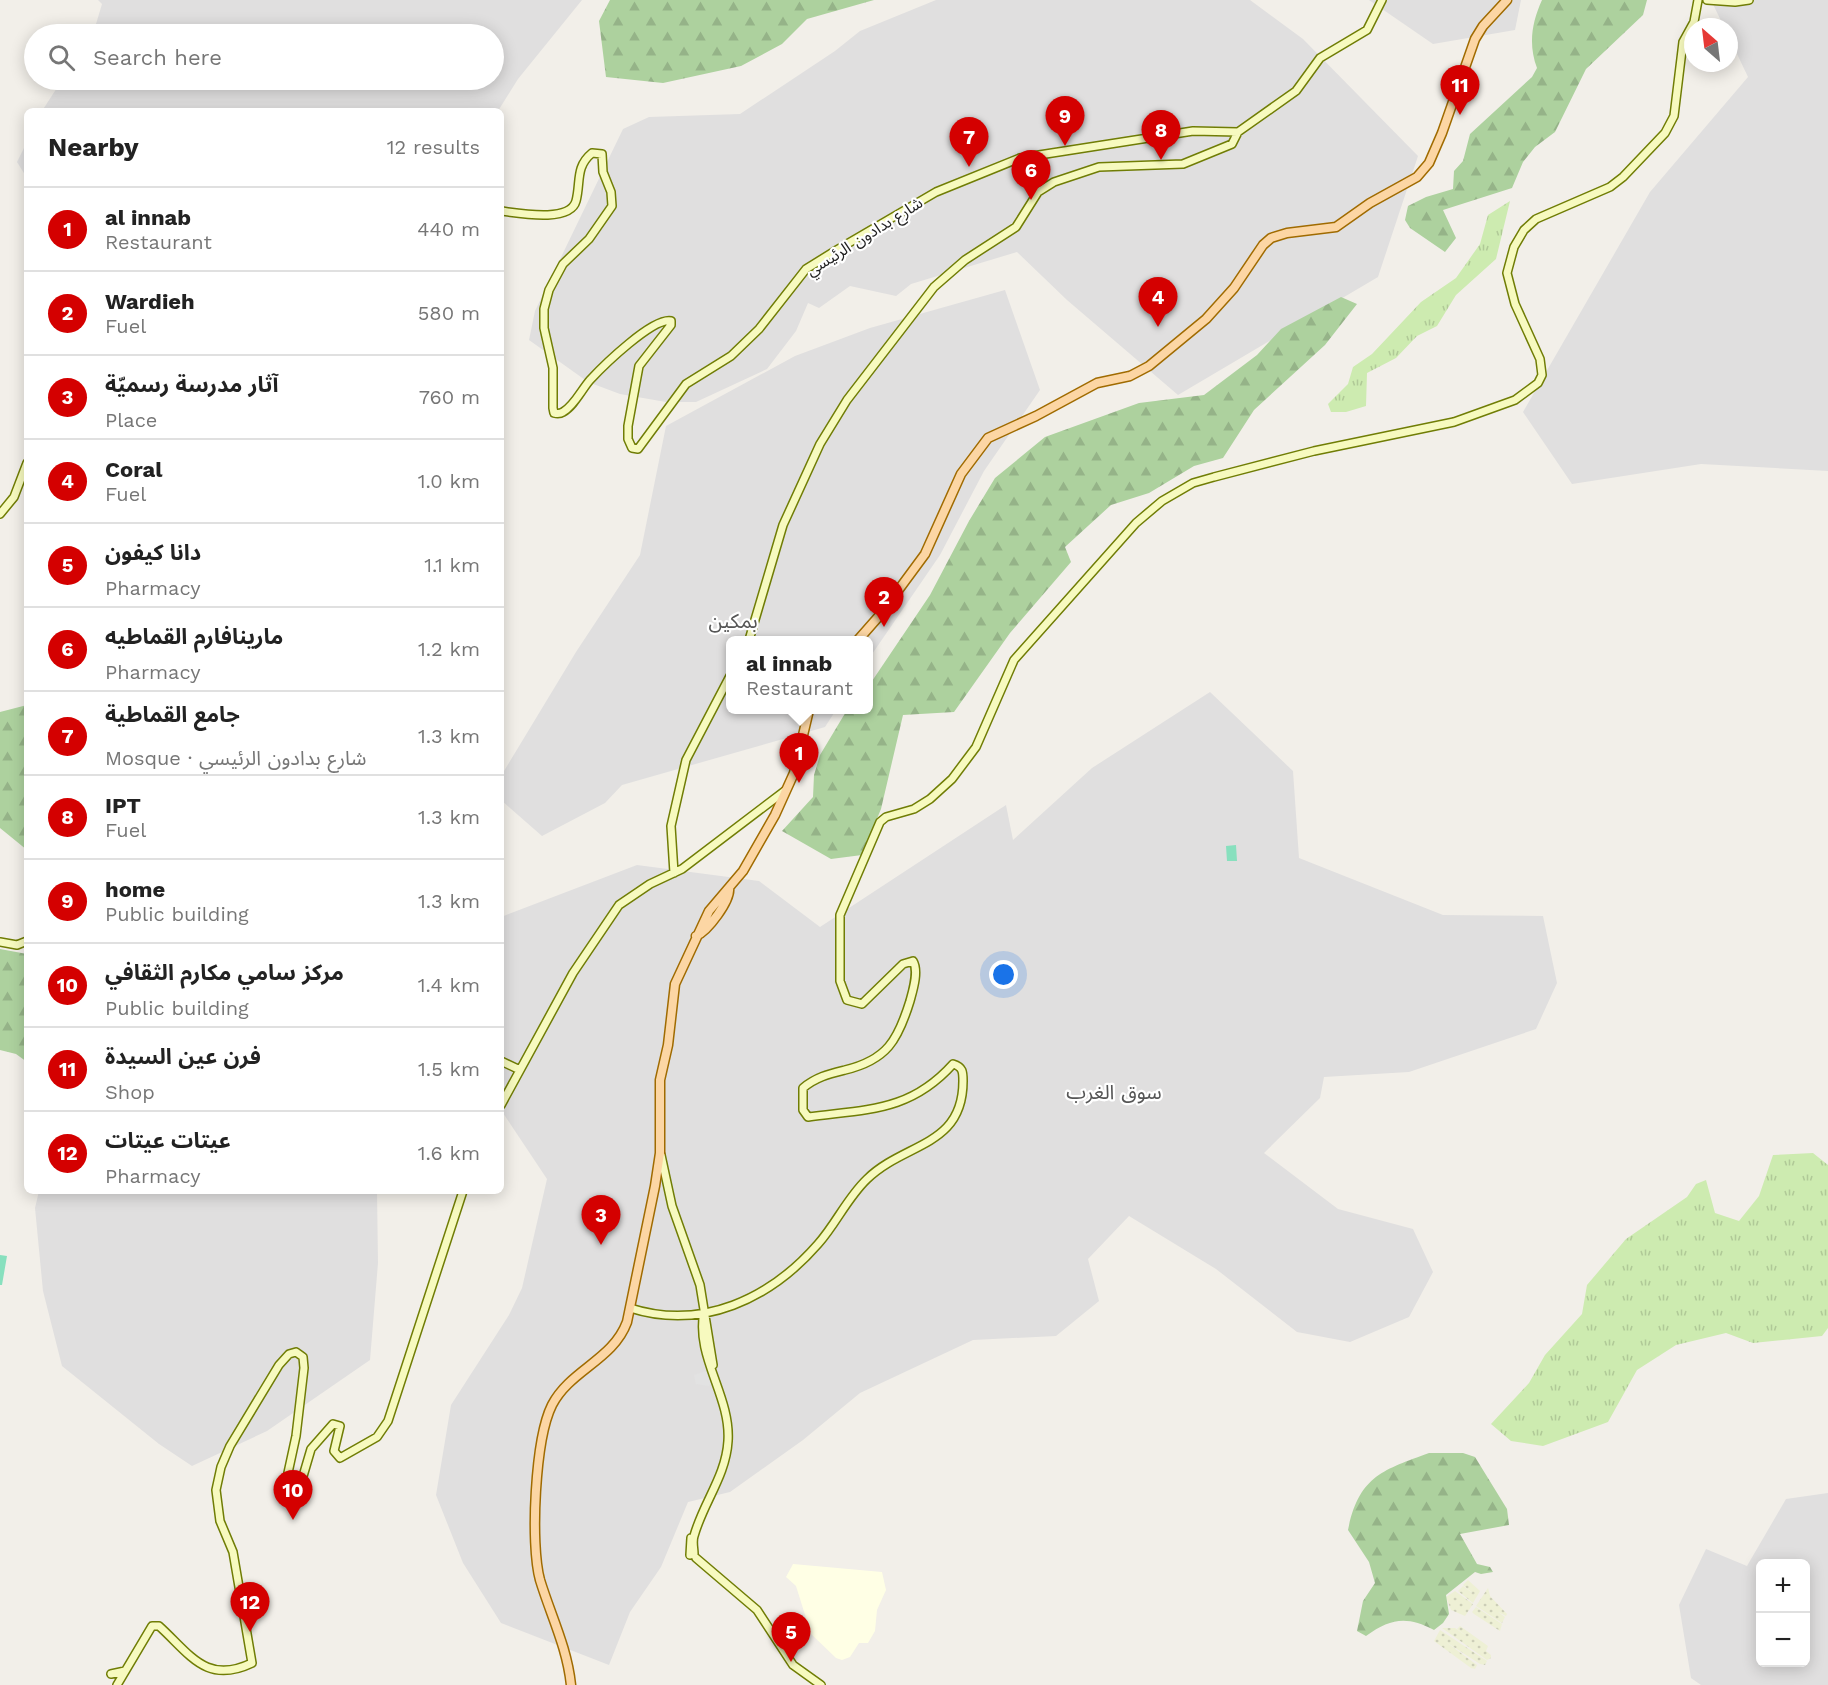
<!DOCTYPE html>
<html lang="en">
<head>
<meta charset="utf-8">
<style>
	body { margin:0; font-family:"Work Sans","Noto Sans Arabic",sans-serif; background:#f2f2f2; color:#222 }
	.controls { position:absolute; right:18px; bottom:18px; display:grid; overflow:hidden; border-radius:9px; box-shadow:0 3px 15px #0003 }
	.controls button { width:54px; height:54px; display:grid; place-items:center; padding:0; border:0; border-bottom:2px solid #e0e0e0; background:#fff; color:#222; font:30px sans-serif }
	.compass { position:absolute; left:1684px; top:18px; width:54px; height:54px; border-radius:50%; background:#fff; box-shadow:0 3px 15px #0003; rotate:332deg }
	.you { position:absolute; left:1004px; top:975px; width:21px; height:21px; margin:-15px; border:4px solid #fff; border-radius:50%; background:#1a73e8; box-shadow:0 0 0 9px #1a73e833 }
	.badge { display:grid; place-items:center; width:39px; height:39px; border-radius:50%; background:#d40000; color:#fff; font-size:20px; font-weight:700 }
	.pin { position:absolute; translate:-50% -50px; filter:drop-shadow(0 2px 3px #0008) }
	.pin::after { content:''; position:absolute; top:32px; width:21px; height:18px; background:inherit; clip-path:polygon(0 0,100% 0,50% 100%) }
	.popup { position:absolute; left:726px; top:636px; width:147px; height:78px; box-sizing:border-box; display:grid; place-content:center; border-radius:9px; background:#fff; filter:drop-shadow(0 2px 4px #0005); font-size:20px; white-space:nowrap; color:#767676 }
	.popup b { font-size:22px; color:#222 }
	.popup::after { content:''; position:absolute; left:50%; top:100%; margin-left:-12px; border:12px solid transparent; border-top-color:#fff }
	.list { margin:0; padding:0; list-style:none }
	h2 { display:flex; justify-content:space-between; align-items:center; height:78px; margin:0; padding:0 24px; font-size:26px }
	h2 small { font-size:20px; font-weight:400; color:#767676 }
	.list li { display:grid; grid-template-columns:39px 1fr auto; gap:18px; align-items:center; box-sizing:border-box; height:84px; padding:0 24px; border-top:2px solid #e0e0e0 }
	.list b { display:block; font-size:22px; white-space:nowrap }
	.list p { margin:0; font-size:20px; white-space:nowrap; color:#767676 }
	.list em { font-size:20px; font-style:normal; color:#767676 }
	.icon { flex:none; width:33px; height:33px; fill:none; stroke:currentColor; stroke-width:2; stroke-linecap:round; stroke-linejoin:round }
	.map { position:relative; flex:none; width:1828px; height:1685px; overflow:hidden }
	.search { position:absolute; background:#fff; box-shadow:0 3px 15px #0003; left:24px; top:24px; width:480px; height:66px; display:flex; align-items:center; gap:15px; box-sizing:border-box; padding:0 21px; border-radius:33px; color:#767676; font-size:22px }
	.panel { position:absolute; background:#fff; box-shadow:0 3px 15px #0003; left:24px; top:108px; width:480px; height:1086px; border-radius:9px }
	.map>svg:first-child { display:block }
</style>
</head>
<body>
<div class="map">
<svg width="1828" height="1685" viewBox="0 0 1828 1685">
	<defs>
		<pattern id="farmland-dots" width="8" height="8" patternUnits="userSpaceOnUse" patternTransform="scale(1.5)"><rect width="8" height="8" fill="#eef0d5"/><path d="M2 2h.1M6 6h.1" fill="none" stroke="#ccceb7" stroke-width="1.8" stroke-linecap="round"/></pattern>
		<pattern id="grass-tufts" width="24" height="20" patternUnits="userSpaceOnUse" patternTransform="scale(1.5)"><rect width="24" height="20" fill="#cdebb0"/><path d="M3 7l-1-3M5 7V3M7 7l1-3M15 17l-1-3M17 17v-4M19 17l1-3" fill="none" stroke="#b0c997"/></pattern>
		<pattern id="forest-firs" width="22" height="20" patternUnits="userSpaceOnUse" patternTransform="scale(1.5)"><rect width="22" height="20" fill="#add19e"/><path d="M5 1l3.5 6h-7zM16 11l3.5 6h-7z" fill="#95b388"/></pattern>
	</defs>
	<rect width="100%" height="100%" fill="#f2efe9"/>
	<path fill="#e0dfdf" fill-rule="evenodd" d="M98,0H582L518,79L498,111H42L62,80H494V34H93L102,4Z
		M936,0H1250L1303,39L1418,156L1378,277L1178,395L1067,300L1017,252L911,284L896,296L850,286L819,308L808,303L796,331L767,369L696,402H666L620,394L588,382L529,340L535,311L623,129L649,117L740,114L835,51L860,31Z
		M1369,0H1521L1515,30L1433,44Z
		M1711,0H1828V471L1701,464L1572,484L1523,412L1650,192L1748,77L1729,37V27H1724Z
		M27,142V178L17,162Z
		M1005,290L1040,390L984,471L940,555L868,660V640H730V710H836L825,727L622,785L605,803L542,836L501,800V776L576,652L640,555L666,426L795,356L870,328Z
		M1210,692L1293,771L1299,858L1443,915L1543,916L1557,983L1536,1029L1409,1072L1324,1077L1320,1098L1264,1153L1338,1209L1413,1229L1433,1272L1409,1317L1350,1342L1297,1332L1216,1269L1129,1216L1088,1259L1099,1301L1056,1336L973,1340L860,1393L803,1440L730,1492L688,1502L661,1567L630,1612L609,1665L501,1623L463,1563L436,1495L451,1405L509,1315L522,1288L547,1179L501,1110V917L637,865L759,881L820,927L1006,805L1013,840L1092,768Z
		M39,1191H377L378,1263L370,1360L267,1431L192,1466L159,1444L62,1366L43,1291L35,1208Z
		M1828,1493V1685H1701L1691,1678L1679,1605L1706,1549L1747,1566L1786,1499ZM1760,1564H1806V1662H1760Z"/>
	<path fill="#ffffe5" d="M793,1564L882,1572L886,1590L877,1610L875,1631L868,1643H859L850,1657L842,1660L836,1658L811,1634L796,1586L786,1577Z"/>
	<path fill="url(#farmland-dots)" d="M1468,1580L1480,1591L1473,1603L1458,1591L1463,1586L1475,1595L1463,1585Z
		M1488,1588L1490,1596L1507,1614L1506,1616L1498,1612L1505,1617L1502,1623L1476,1606Z
		M1455,1591L1473,1604L1465,1616L1451,1610L1448,1602L1446,1597Z
		M1476,1607L1502,1624L1500,1631L1474,1614L1472,1612Z
		M1460,1626L1488,1646L1486,1651L1491,1655V1658L1487,1660L1442,1628H1455L1475,1642L1457,1629Z
		M1440,1630L1487,1661L1485,1665L1480,1664L1446,1642L1477,1665L1475,1669L1471,1668L1434,1641Z"/>
	<path fill="url(#grass-tufts)" d="M1510,201L1496,259L1456,295L1437,326L1417,336L1396,358L1367,373L1366,406L1346,412H1331L1328,404L1348,384L1353,367L1372,354L1421,302L1456,278L1480,244L1488,215Z
		M1813,1153L1828,1165V1328L1822,1336L1753,1343L1726,1333L1676,1345L1637,1370L1608,1422L1543,1446L1511,1441L1491,1424L1529,1383L1545,1355L1582,1314L1587,1285L1626,1239L1687,1197L1696,1184L1706,1180L1715,1213L1739,1221L1759,1196L1773,1155Z"/>
	<path fill="url(#forest-firs)" d="M610,0H874L807,19L782,44L741,66L663,83L606,77L599,21Z
		M1542,0H1647L1643,15L1586,69L1555,132L1535,147L1523,162L1512,188L1443,210L1456,238L1445,252L1410,228L1405,220L1408,206L1426,197L1453,189L1454,171L1463,161L1470,134L1532,77L1537,68C1528,44 1532,22 1542,0Z
		M1341,297L1357,304L1325,345L1254,410L1223,458L1194,466L1149,493L1111,505L1065,547L1071,562L1010,633L954,712L903,715L881,809L862,855L831,859L782,831L813,797L814,775L820,755L847,710H868V687L930,595L969,521L995,478L1045,437L1139,403L1204,395L1257,355L1281,329Z
		M27,705V850L0,828V712Z
		M0,949L27,954L24,1017L27,1027V1062L16,1054L0,1050Z
		M1429,1453H1463L1475,1457L1507,1509L1509,1525L1460,1534L1477,1564L1490,1567L1493,1572L1481,1574L1475,1572L1446,1595L1449,1614L1443,1623L1434,1630C1407,1616 1391,1618 1366,1636L1357,1631L1363,1601L1375,1583L1369,1562L1348,1530C1359,1476 1383,1470 1429,1453Z"/>
	<path fill="#88e0be" d="M1236,845L1237,861H1227L1226,846Z
		M0,1255L7,1256L2,1285H0Z"/>
	<path fill="#e2e2e2" d="M706,1371L710,1372L714,1379L709,1386L696,1384L694,1375Z"/>
	<g fill="none" stroke-linecap="round" stroke-linejoin="round">
		<g stroke="#707d05" stroke-width="10">
			<path id="secondary" d="M1707,0L1735,2L1749,0
				M501,211C518,213 570,223 576,201C581,182 575,167 592,153L602,154L603,172L611,192L612,206L589,239L563,264L549,290L544,309V328L553,368V408L554,413C558,414 560,414 563,412C574,406 582,389 590,380C603,366 653,317 671,321V325L639,366L628,426V439L632,448L638,449L686,384L731,356L759,329L806,269L835,251L936,192L1020,158L1193,131L1238,132L1296,91L1320,58L1367,30L1382,0
				M0,514L14,497L27,463
				M749,640L783,525L820,444L847,400L934,287L965,260L1016,227L1038,192L1054,182L1099,167L1183,164L1232,144L1238,132
				M674,873L671,826L686,760L730,676
				M0,942L17,945L27,941
				M501,1061L520,1070
				M501,1105L573,973L619,905L650,884L682,869L786,790
				M661,1155L672,1206L700,1285L713,1365
				M630,1308C702,1331 770,1299 818,1244C836,1224 847,1198 867,1179C905,1142 963,1147 963,1081C963,1072 963,1067 953,1064C910,1112 867,1109 808,1117L803,1110V1088C816,1077 829,1074 845,1070C887,1060 898,1040 910,1001C913,990 919,971 913,961L903,964L862,1004L847,1000L840,981V915L880,822L886,817L914,809L930,799L952,779L976,747L1014,660L1136,523L1162,501L1193,483L1214,477L1314,451L1454,422L1515,400L1538,383L1542,375L1540,359L1515,304L1507,273L1514,247L1524,230L1536,219L1610,187L1623,177L1665,133L1674,116L1683,42L1694,22L1698,0
				M694,1554C694,1548 692,1542 694,1536C703,1503 726,1476 728,1441C731,1396 695,1357 704,1312
				M690,1555L691,1538
				M696,1558L757,1610L793,1665L821,1685
				M111,1674L125,1671
				M117,1685L152,1626H159C190,1654 206,1685 252,1663L233,1552L220,1521L216,1490L221,1467L230,1446L279,1365L289,1354L296,1352L303,1357L304,1368L296,1436L286,1482L294,1486L301,1483L311,1449L333,1424L340,1426L334,1451L340,1458L377,1437L388,1421L463,1191"/>
		</g>
		<g stroke="#a06b00" stroke-width="11">
			<path id="primary" d="M858,640L880,615L925,554L961,474L988,438L1036,416L1097,383L1130,376L1149,366L1206,319L1234,288L1263,245L1271,238L1287,233L1336,227L1370,203L1417,177L1429,163L1442,133L1475,39L1483,26L1507,0
				M696,936C708,931 731,900 729,888
				M571,1685C567,1647 551,1616 540,1580C530,1544 535,1439 552,1405C570,1370 613,1360 627,1322L655,1186L660,1153V1080L668,1045L675,984L709,911L743,871L775,815L794,773L809,710"/>
		</g>
		<use href="#secondary" stroke="#f7fabf" stroke-width="7"/>
		<use href="#primary" stroke="#fcd6a4" stroke-width="8"/>
	</g>
	<g text-anchor="middle" stroke-width="4.5" stroke-linejoin="round" paint-order="stroke">
		<g font-size="16" fill="#222" stroke="#fff">
			<text transform="translate(864 236) rotate(-32)" y="6">شارع بدادون الرئيسي</text>
		</g>
		<g font-size="20" fill="#555" stroke="#fff">
			<text x="733" y="628">بمكين</text>
			<text x="1114" y="1099">سوق الغرب</text>
		</g>
	</g>
</svg>
<div class="controls">
<button>+</button>
<button>−</button>
</div>
<svg class="compass" viewBox="-18 -18 36 36"><path d="M0-13l5 13h-10z" fill="#e53935"/><path d="M0 13l5-13h-10z" fill="#767676"/></svg>
<div class="you"></div>
<div class="pin badge" style="left:799px;top:783px">1</div>
<div class="popup"><b>al innab</b>Restaurant</div>
<div class="pin badge" style="left:884px;top:627px">2</div>
<div class="pin badge" style="left:601px;top:1245px">3</div>
<div class="pin badge" style="left:1158px;top:327px">4</div>
<div class="pin badge" style="left:791px;top:1662px">5</div>
<div class="pin badge" style="left:1031px;top:200px">6</div>
<div class="pin badge" style="left:969px;top:167px">7</div>
<div class="pin badge" style="left:1161px;top:160px">8</div>
<div class="pin badge" style="left:1065px;top:146px">9</div>
<div class="pin badge" style="left:293px;top:1520px">10</div>
<div class="pin badge" style="left:1460px;top:115px">11</div>
<div class="pin badge" style="left:250px;top:1632px">12</div>
<div class="search"><svg class="icon" aria-label="search" viewBox="0 0 24 24"><circle cx="10" cy="10" r="6"/><path d="M15 15l6 6"/></svg>Search here</div>
<section class="panel">
<h2>Nearby<small>12 results</small></h2>
<ul class="list">
<li><span class="badge">1</span><div><b>al innab</b><p>Restaurant</p></div><em>440 m</em></li>
<li><span class="badge">2</span><div><b>Wardieh</b><p>Fuel</p></div><em>580 m</em></li>
<li><span class="badge">3</span><div><b>آثار مدرسة رسميّة</b><p>Place</p></div><em>760 m</em></li>
<li><span class="badge">4</span><div><b>Coral</b><p>Fuel</p></div><em>1.0 km</em></li>
<li><span class="badge">5</span><div><b>دانا كيفون</b><p>Pharmacy</p></div><em>1.1 km</em></li>
<li><span class="badge">6</span><div><b>مارينافارم القماطيه</b><p>Pharmacy</p></div><em>1.2 km</em></li>
<li><span class="badge">7</span><div><b>جامع القماطية</b><p>Mosque · شارع بدادون الرئيسي</p></div><em>1.3 km</em></li>
<li><span class="badge">8</span><div><b>IPT</b><p>Fuel</p></div><em>1.3 km</em></li>
<li><span class="badge">9</span><div><b>home</b><p>Public building</p></div><em>1.3 km</em></li>
<li><span class="badge">10</span><div><b>مركز سامي مكارم الثقافي</b><p>Public building</p></div><em>1.4 km</em></li>
<li><span class="badge">11</span><div><b>فرن عين السيدة</b><p>Shop</p></div><em>1.5 km</em></li>
<li><span class="badge">12</span><div><b>عيتات عيتات</b><p>Pharmacy</p></div><em>1.6 km</em></li>
</ul>
</section>
</div>
</body>
</html>
